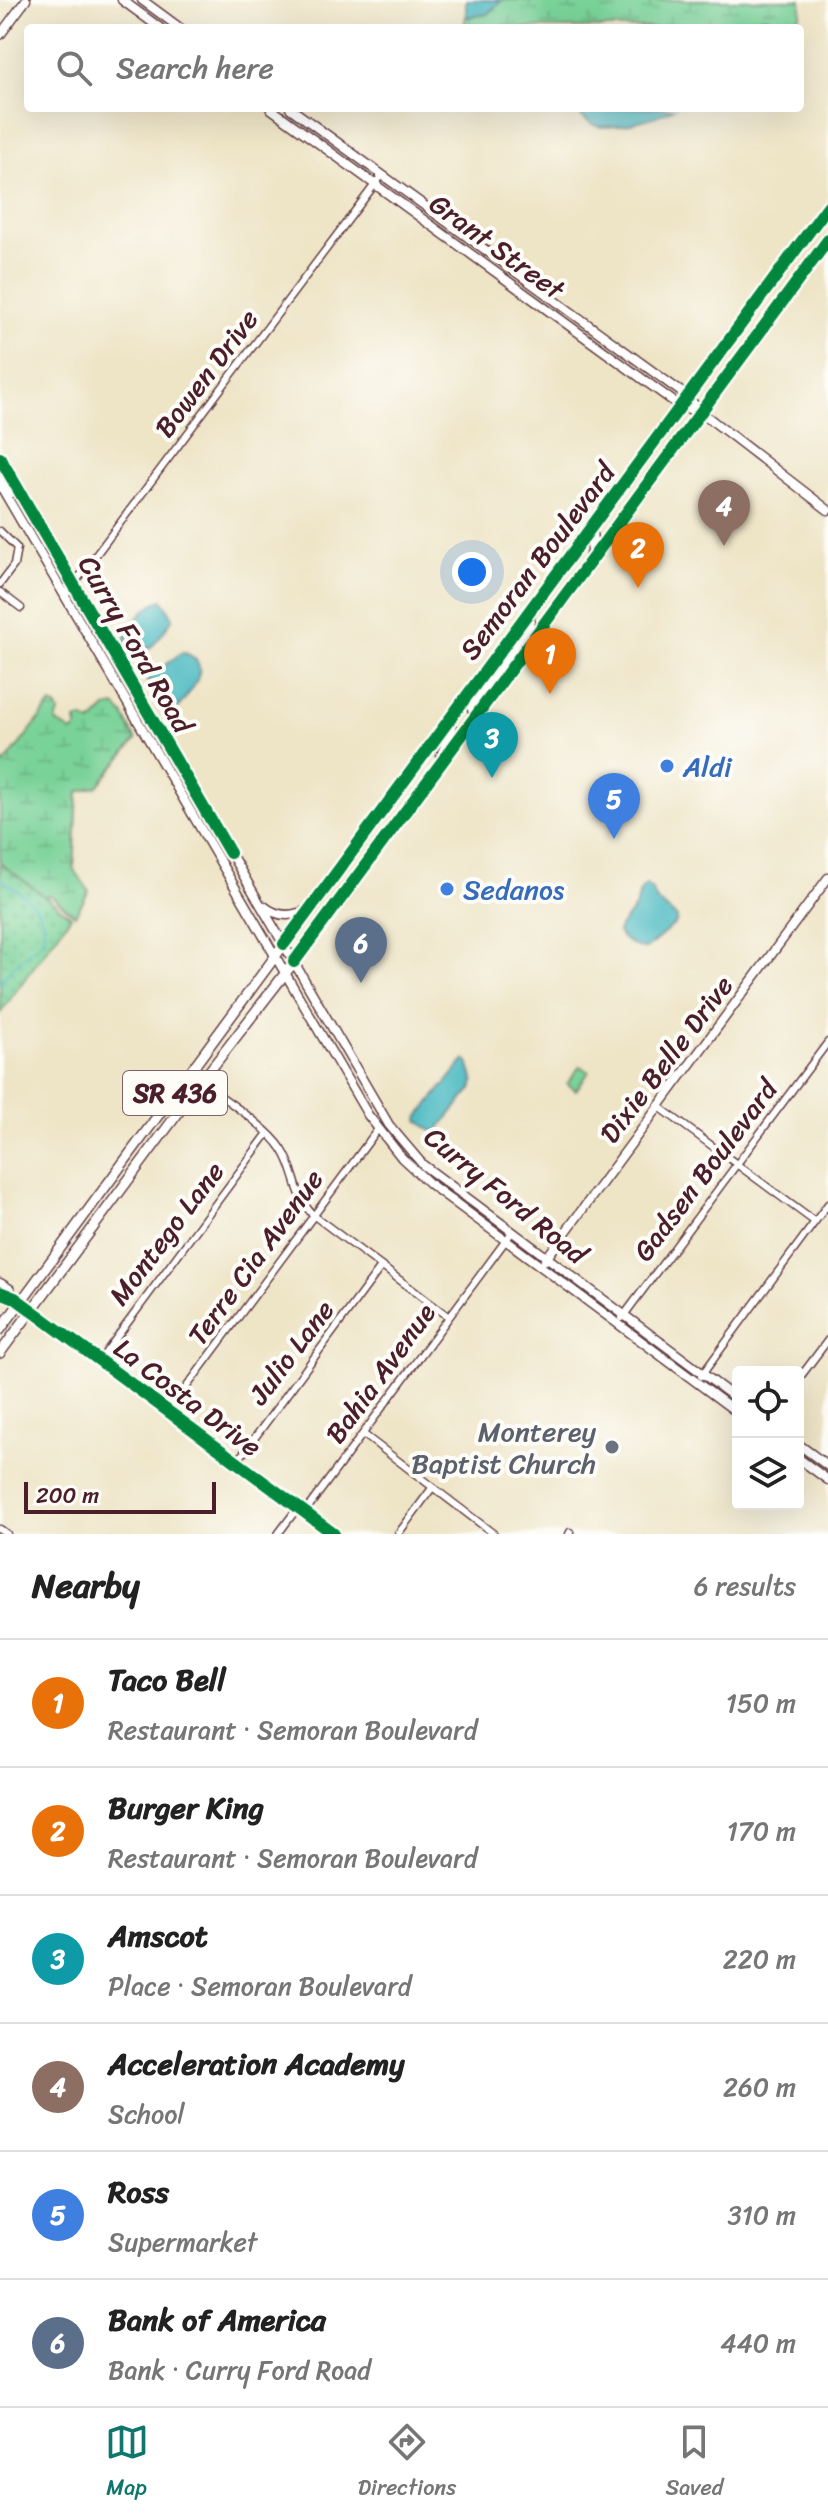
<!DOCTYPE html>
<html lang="en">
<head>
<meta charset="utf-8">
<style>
	body { margin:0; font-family:Sriracha,sans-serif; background:#f2f2f2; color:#222 }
	.controls { position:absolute; right:24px; bottom:24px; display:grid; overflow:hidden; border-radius:8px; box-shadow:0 8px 32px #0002 }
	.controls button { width:72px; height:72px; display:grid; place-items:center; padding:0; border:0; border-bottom:2px solid #e0e0e0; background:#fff; color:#222; font:40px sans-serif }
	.scale { position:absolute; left:24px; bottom:20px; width:192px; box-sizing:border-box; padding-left:8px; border:4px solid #4a1f2b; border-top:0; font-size:22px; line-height:28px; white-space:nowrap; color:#4a1f2b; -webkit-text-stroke:6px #fdfcf7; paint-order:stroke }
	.you { position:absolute; left:472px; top:572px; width:28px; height:28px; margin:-20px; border:6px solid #fff; border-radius:50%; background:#1a73e8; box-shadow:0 0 0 12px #1a73e833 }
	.badge { display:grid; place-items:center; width:52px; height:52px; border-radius:50%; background:#0f766e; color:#fff; font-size:26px; font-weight:700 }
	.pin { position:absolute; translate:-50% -66px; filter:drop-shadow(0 2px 4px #0008) }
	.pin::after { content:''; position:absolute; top:42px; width:28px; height:24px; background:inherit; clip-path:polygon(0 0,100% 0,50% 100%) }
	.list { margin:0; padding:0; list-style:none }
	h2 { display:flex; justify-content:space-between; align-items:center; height:104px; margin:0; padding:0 32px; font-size:34px }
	h2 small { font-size:26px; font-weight:400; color:#767676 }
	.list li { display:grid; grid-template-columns:52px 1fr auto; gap:24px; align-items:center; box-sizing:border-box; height:128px; padding:0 32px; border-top:2px solid #e0e0e0 }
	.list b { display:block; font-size:30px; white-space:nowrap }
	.list p { margin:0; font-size:26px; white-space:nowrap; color:#767676 }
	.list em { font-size:26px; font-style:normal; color:#767676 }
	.icon { flex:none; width:44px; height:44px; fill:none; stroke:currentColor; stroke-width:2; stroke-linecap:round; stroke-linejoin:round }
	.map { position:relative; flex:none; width:828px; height:1534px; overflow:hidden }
	.search { position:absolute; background:#fff; box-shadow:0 8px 32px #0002; left:24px; right:24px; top:24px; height:88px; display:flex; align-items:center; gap:20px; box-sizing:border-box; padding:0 28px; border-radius:8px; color:#767676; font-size:30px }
	.sheet { height:872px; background:#fff }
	nav { display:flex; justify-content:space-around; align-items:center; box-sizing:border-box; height:112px; border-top:2px solid #e0e0e0; background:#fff; font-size:22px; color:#767676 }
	nav a { display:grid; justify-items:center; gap:4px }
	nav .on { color:#0f766e }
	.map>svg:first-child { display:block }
</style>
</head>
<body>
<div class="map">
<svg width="828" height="1534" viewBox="0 0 828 1534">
	<defs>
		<pattern id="wetland-marsh" width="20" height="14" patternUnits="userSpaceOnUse" patternTransform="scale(2)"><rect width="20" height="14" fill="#79d298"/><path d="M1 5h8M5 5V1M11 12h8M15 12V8" fill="none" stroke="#6ab483"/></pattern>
		<pattern id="park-dots" width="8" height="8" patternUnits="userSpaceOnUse" patternTransform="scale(2)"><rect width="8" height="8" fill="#79d298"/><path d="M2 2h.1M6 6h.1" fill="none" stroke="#6ab483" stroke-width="1.8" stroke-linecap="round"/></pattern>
	</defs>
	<rect width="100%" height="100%" fill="#fdfcf7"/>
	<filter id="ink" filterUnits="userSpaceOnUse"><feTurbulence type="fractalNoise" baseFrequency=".0125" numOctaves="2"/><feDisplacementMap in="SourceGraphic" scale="16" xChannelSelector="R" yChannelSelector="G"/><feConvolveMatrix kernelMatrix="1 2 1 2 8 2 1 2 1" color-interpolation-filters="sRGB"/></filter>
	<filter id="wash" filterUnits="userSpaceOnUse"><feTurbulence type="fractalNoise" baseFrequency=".006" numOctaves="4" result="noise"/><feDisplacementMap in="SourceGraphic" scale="32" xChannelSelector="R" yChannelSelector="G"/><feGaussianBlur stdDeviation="1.8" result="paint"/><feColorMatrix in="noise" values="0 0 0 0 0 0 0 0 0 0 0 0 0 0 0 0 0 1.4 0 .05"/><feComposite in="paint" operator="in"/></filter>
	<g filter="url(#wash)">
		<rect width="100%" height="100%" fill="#eee4c6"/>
		<path fill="#79d298" stroke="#627862" stroke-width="2" d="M580,1066L589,1072L576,1090L567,1084Z"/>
		<path fill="url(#wetland-marsh)" stroke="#627862" stroke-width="2" d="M502,0H801V15C784,29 785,31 767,17L753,19L745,28H463L466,17L487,14Z
			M51,704L57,707L59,713L56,722L72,732L77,727L76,720L82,718L91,723L106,708L115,706L123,714L136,740L98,786L78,792L74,869L89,891L75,915L50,895L36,897L0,871V761L5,763Z"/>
		<path fill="url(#park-dots)" stroke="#627862" stroke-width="2" d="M0,863L71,916L0,1013Z"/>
		<path fill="#4ab9c1" stroke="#4a6c76" stroke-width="2" d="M466,0H502L487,14L466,17Z
			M767,17L782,28H745L753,19Z
			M571,108H674C658,117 609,133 592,124C585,120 578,113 571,108Z
			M163,600L173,618C163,632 154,651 136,654L125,641C127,625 148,603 163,600Z
			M182,652C219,664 187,695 174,713L169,714L147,683L148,679Z
			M646,885L652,890L657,901L677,918L676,923L646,949C636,948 622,941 618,932C622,920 633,914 637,903C640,894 638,891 646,885Z
			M465,1060L468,1062L474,1082L472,1089L437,1131H432L419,1121V1116Z"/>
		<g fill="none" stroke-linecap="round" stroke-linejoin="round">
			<path stroke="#4ab9c1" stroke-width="2" d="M0,878C24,896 48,907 43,940L14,965L0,982"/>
		</g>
	</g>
	<g filter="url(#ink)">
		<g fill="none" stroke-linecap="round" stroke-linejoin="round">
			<g stroke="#633d42" stroke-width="9">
				<path id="street" d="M0,531L17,548L14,565L0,584
					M0,592L21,608
					M65,596L382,175
					M201,1082C224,1099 267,1126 282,1149C297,1171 293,1194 313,1215L449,1317
					M658,1106L815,1222
					M32,1310L334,1534
					M622,1318L828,1042
					M100,1360L268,1133
					M701,1376L828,1204
					M798,1380L828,1340
					M168,1412L378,1129
					M363,1434L494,1534
					M236,1463L381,1267
					M0,1529L7,1534
					M278,1534L293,1514L310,1505L512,1232
					M398,1534L432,1488
					M569,1534L570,1532"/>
			</g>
			<g stroke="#633d42" stroke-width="11">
				<path id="secondary" d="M122,0L160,28
					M142,0L180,28
					M0,35L26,0
					M270,108L681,407L700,412
					M290,108L688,397L701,412L828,510
					M0,458L389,1125L423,1165L738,1400
					M0,479L15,494
					M0,485L368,1115L402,1158L430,1184L738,1413
					M264,906C278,918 294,917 310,908
					M545,1260L828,878
					M0,1283L10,1289L15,1298
					M0,1292L15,1298L32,1310
					M798,1444L828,1466
					M798,1458L828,1480"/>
			</g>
			<g stroke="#633d42" stroke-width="12">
				<path id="primary" d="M590,557C593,547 594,538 590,529
					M476,717L472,708L474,699L529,624L530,610
					M441,756L450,737L451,726L447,723
					M0,1330L828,206
					M0,1353L201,1082L294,962L828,240"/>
			</g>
			<use href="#street" stroke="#fff" stroke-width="6"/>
			<use href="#secondary" stroke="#fff" stroke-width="8"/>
			<use href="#primary" stroke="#fff" stroke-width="9"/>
			<g stroke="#fdfcf7" stroke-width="17">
				<path id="cycleway" d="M0,458L230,853
					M284,944L828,206
					M294,962L828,240
					M0,1292L15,1298L334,1534"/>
			</g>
			<use href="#cycleway" stroke="#00873e" stroke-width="12"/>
		</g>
	</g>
	<g fill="#3f7fe0" stroke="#fdfcf7" stroke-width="3">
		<circle cx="667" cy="766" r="8"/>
		<circle cx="447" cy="889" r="8"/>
	</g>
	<circle fill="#6b7280" stroke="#fdfcf7" stroke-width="3" cx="612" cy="1447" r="8"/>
	<g text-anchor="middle" stroke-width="8" stroke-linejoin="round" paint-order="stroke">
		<rect fill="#fdfcf7" stroke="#806168" stroke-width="2" x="123" y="1071" width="104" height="44" rx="6"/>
		<g font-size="26" font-weight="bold" fill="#4a1f2b">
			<text x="175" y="1102">SR 436</text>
		</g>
		<g font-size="28" fill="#4a1f2b" stroke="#fdfcf7">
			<text transform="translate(497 246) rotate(36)" y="10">Grant Street</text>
			<text transform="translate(206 373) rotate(-53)" y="10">Bowen Drive</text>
			<text transform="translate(537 561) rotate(-53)" y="10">Semoran Boulevard</text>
			<text transform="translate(136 644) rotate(60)" y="10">Curry Ford Road</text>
			<text transform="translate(666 1059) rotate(-53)" y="10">Dixie Belle Drive</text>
			<text transform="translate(705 1170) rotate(-53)" y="10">Gadsen Boulevard</text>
			<text transform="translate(506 1195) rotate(39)" y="10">Curry Ford Road</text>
			<text transform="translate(166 1233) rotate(-53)" y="10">Montego Lane</text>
			<text transform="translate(255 1257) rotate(-54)" y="10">Terre Cia Avenue</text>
			<text transform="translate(291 1352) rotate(-53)" y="10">Julio Lane</text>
			<text transform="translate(380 1373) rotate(-54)" y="10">Bahia Avenue</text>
			<text transform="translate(188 1397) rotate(37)" y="10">La Costa Drive</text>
		</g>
		<g font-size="28" fill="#366cbe" stroke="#fdfcf7" text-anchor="start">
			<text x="683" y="776">Aldi</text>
			<text x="463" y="899">Sedanos</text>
		</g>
		<g font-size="28" fill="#5b616d" stroke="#fdfcf7" text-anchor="end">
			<text x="596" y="1441">Monterey<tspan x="596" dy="32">Baptist Church</tspan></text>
		</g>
	</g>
</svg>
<div class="controls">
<button><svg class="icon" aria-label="locate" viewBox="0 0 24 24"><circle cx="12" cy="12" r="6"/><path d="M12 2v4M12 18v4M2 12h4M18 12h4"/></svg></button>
<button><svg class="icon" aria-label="layers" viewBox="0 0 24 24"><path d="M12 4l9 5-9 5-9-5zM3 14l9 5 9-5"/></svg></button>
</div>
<div class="scale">200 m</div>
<div class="you"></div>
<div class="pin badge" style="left:550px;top:694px;background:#e8710a">1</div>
<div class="pin badge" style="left:638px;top:588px;background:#e8710a">2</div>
<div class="pin badge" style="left:492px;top:778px;background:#0f9aa8">3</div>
<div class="pin badge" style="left:724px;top:546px;background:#8d6e63">4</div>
<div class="pin badge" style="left:614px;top:839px;background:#3f7fe0">5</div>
<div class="pin badge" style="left:361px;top:983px;background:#5c6f8a">6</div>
<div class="search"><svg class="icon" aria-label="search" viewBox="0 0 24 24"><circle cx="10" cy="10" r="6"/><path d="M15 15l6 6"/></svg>Search here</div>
</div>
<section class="sheet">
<h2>Nearby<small>6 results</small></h2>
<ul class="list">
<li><span class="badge" style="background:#e8710a">1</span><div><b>Taco Bell</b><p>Restaurant · Semoran Boulevard</p></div><em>150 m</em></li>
<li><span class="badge" style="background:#e8710a">2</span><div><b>Burger King</b><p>Restaurant · Semoran Boulevard</p></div><em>170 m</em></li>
<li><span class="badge" style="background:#0f9aa8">3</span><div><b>Amscot</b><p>Place · Semoran Boulevard</p></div><em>220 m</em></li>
<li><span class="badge" style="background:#8d6e63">4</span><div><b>Acceleration Academy</b><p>School</p></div><em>260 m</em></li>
<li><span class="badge" style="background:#3f7fe0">5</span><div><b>Ross</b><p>Supermarket</p></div><em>310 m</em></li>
<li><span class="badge" style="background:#5c6f8a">6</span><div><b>Bank of America</b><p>Bank · Curry Ford Road</p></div><em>440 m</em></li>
</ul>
</section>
<nav>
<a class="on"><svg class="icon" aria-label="map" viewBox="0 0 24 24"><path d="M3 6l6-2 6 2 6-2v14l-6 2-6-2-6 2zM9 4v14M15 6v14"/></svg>Map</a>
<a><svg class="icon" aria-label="directions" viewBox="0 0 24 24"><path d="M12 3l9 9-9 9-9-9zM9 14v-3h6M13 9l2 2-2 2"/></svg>Directions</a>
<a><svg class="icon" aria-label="saved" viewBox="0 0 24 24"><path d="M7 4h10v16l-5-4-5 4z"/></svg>Saved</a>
</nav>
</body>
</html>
